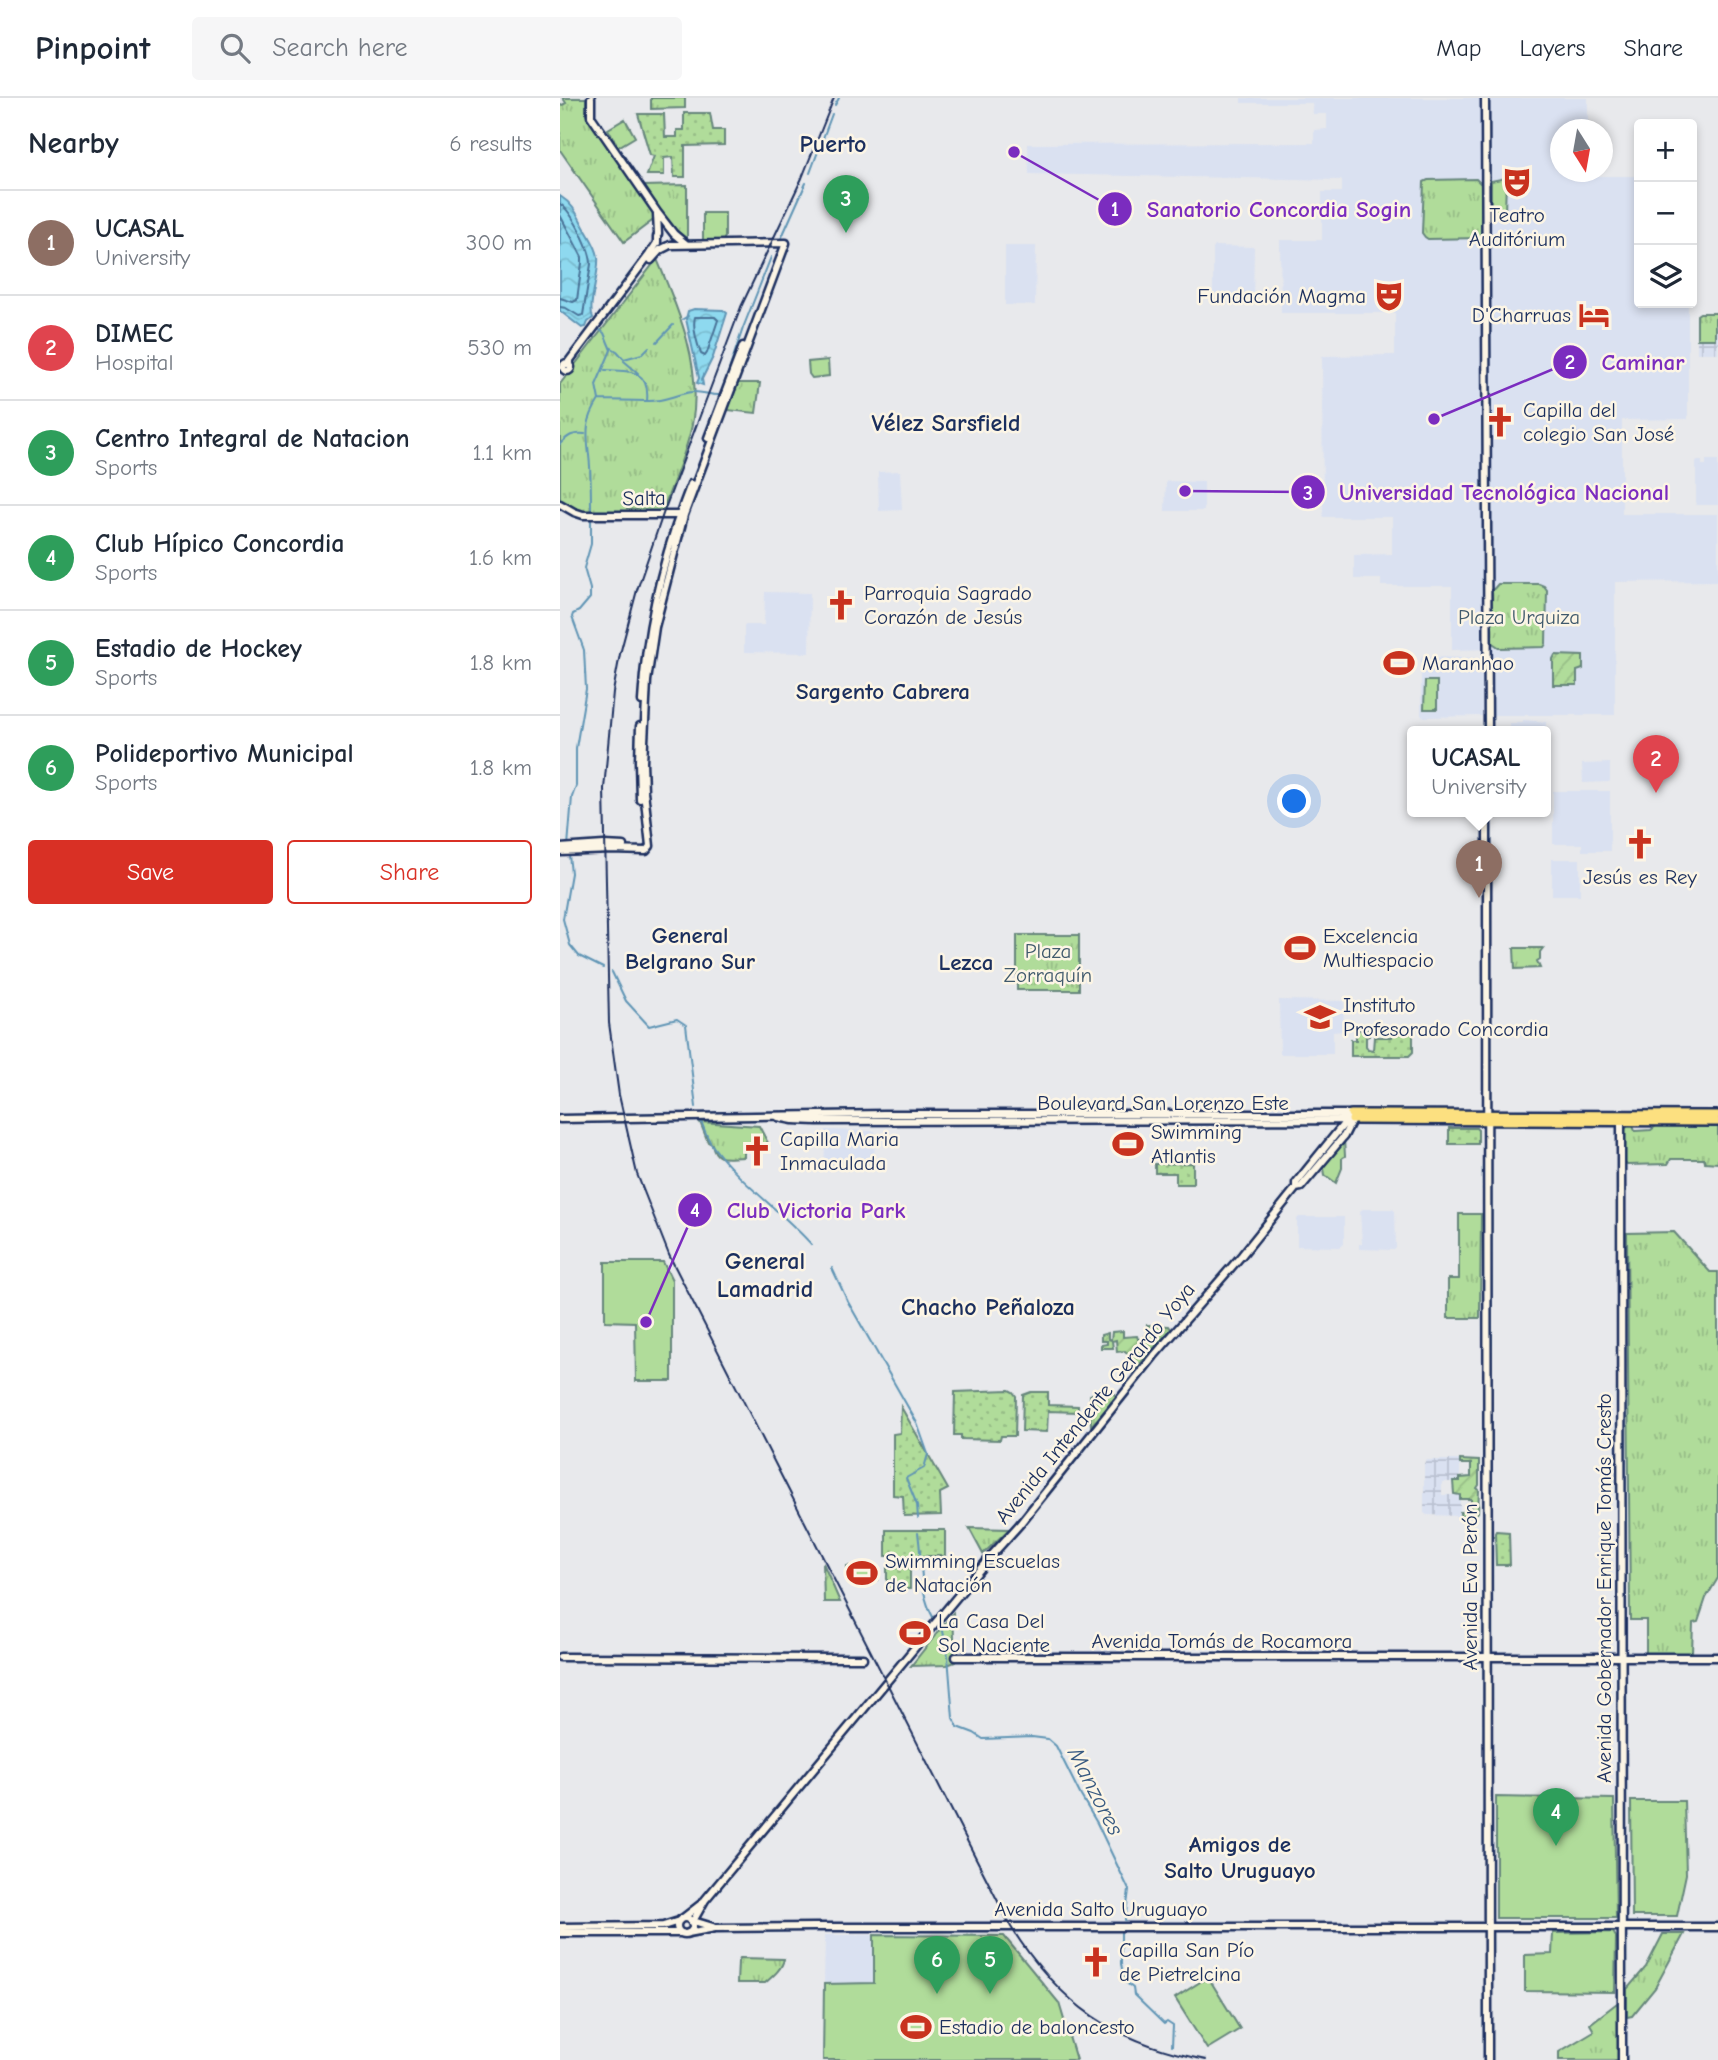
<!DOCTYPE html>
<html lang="en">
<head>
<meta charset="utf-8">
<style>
	body { margin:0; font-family:"Comic Neue",sans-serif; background:#f6f6f7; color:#1f2937 }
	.controls { position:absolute; right:21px; top:21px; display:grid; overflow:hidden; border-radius:7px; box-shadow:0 4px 10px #0003 }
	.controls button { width:63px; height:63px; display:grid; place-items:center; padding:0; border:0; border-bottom:2px solid #e0e1e3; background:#fff; color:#1f2937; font:35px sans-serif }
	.compass { position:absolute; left:990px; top:21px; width:63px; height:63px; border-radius:50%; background:#fff; box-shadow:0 4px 10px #0003; rotate:169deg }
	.you { position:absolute; left:735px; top:704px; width:24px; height:24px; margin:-18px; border:5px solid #fff; border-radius:50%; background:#1a73e8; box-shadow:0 0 0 10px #1a73e833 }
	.badge { display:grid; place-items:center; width:46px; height:46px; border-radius:50%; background:#d93025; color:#fff; font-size:23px; font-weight:700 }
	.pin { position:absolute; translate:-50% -58px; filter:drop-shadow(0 2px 4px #0008) }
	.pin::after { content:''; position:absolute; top:37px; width:24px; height:21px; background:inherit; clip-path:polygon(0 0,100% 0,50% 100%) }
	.popup { position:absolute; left:847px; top:628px; width:144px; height:91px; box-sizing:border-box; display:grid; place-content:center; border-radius:7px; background:#fff; filter:drop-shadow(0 2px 5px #0005); font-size:23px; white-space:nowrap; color:#747a83 }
	.popup b { font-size:26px; color:#1f2937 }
	.popup::after { content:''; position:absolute; left:50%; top:100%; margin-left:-14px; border:14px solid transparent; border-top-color:#fff }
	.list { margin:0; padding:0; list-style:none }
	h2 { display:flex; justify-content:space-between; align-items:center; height:91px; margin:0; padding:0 28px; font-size:30px }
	h2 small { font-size:23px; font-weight:400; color:#747a83 }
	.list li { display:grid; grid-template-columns:46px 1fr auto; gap:21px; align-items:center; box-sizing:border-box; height:105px; padding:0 28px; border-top:2px solid #e0e1e3 }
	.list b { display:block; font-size:26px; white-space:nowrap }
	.list p { margin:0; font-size:23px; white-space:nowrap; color:#747a83 }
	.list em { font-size:23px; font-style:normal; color:#747a83 }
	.actions { display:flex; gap:14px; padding:21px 28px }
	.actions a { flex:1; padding:16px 0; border:2px solid #d93025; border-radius:7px; text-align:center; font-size:24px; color:#d93025 }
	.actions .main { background:#d93025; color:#fff }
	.icon { flex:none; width:38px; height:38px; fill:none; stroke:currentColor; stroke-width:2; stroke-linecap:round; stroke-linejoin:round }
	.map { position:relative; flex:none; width:1158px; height:1962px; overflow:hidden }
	header { display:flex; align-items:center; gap:42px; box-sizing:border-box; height:98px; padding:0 35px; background:#fff; border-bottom:2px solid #e0e1e3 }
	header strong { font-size:33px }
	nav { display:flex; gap:38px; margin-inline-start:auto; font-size:24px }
	.search { width:490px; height:63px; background:#f6f6f7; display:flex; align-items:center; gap:18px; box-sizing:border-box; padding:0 24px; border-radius:7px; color:#747a83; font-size:26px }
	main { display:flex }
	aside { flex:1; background:#fff }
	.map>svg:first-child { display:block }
</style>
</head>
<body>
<header>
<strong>Pinpoint</strong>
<div class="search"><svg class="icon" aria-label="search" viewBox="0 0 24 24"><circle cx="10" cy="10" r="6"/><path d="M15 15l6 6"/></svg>Search here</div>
<nav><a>Map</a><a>Layers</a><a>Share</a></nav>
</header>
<main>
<aside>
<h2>Nearby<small>6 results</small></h2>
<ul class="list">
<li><span class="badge" style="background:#8d6e63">1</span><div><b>UCASAL</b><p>University</p></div><em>300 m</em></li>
<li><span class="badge" style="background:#e0444e">2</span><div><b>DIMEC</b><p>Hospital</p></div><em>530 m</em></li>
<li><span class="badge" style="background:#2e9e5b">3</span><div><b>Centro Integral de Natacion</b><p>Sports</p></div><em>1.1 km</em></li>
<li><span class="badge" style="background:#2e9e5b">4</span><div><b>Club Hípico Concordia</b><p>Sports</p></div><em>1.6 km</em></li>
<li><span class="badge" style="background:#2e9e5b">5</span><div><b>Estadio de Hockey</b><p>Sports</p></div><em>1.8 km</em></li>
<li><span class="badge" style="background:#2e9e5b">6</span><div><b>Polideportivo Municipal</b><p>Sports</p></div><em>1.8 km</em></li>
</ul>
<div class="actions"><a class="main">Save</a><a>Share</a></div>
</aside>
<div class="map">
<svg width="1158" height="1962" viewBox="0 0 1158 1962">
	<defs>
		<pattern id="industrial-grid" width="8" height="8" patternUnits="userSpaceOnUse" patternTransform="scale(1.75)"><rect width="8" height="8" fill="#dae1f1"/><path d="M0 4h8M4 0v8" fill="none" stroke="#bac1d1"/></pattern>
		<pattern id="grass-dots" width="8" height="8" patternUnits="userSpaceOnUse" patternTransform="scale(1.75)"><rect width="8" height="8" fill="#b0dc9a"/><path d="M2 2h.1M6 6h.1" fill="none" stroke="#97bd87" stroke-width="1.8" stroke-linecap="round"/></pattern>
		<pattern id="park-tufts" width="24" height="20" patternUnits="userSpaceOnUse" patternTransform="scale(1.75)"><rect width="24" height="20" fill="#b0dc9a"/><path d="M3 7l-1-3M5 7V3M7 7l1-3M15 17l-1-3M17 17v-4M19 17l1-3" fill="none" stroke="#97bd87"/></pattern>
		<pattern id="garden-furrows" width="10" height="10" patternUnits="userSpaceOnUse" patternTransform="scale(1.75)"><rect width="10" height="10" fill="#b0dc9a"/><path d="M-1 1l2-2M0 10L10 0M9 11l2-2" fill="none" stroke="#97bd87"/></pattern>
		<pattern id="water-waves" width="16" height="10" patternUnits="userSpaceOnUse" patternTransform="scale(1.75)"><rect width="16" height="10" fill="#8ed9ef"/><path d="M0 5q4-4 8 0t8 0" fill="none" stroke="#7abbcf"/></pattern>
	</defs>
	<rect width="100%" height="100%" fill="#e8e9ec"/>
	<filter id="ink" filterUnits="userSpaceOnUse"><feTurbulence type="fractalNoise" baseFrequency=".0143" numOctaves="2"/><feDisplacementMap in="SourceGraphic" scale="14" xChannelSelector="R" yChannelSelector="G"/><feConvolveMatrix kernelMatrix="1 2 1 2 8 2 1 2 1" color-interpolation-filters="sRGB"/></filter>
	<g filter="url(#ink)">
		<path fill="#dae1f1" d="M681,0H1028V31L1000,32V74H1029V78H1079V205H1128V321L1062,322V416H1158V483L1055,484V617H931V551L892,552V488H821V481H794V457L832,456V419H763L762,258L835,257V215H721L720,142H762V94H782V82L469,76L468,46L754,45V32L767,31V16H753L752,5H681Z
			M445,148H476L475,207H445Z
			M655,148L694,149L693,207H656L653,205V151Z
			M1146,362H1158V407H1136V363H1142V367H1146Z
			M340,373L342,412L319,413L318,374Z
			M606,383L644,384V413H605Z
			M205,494L250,495L249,555L184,554V527H204Z
			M862,559L919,560L922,562V618L863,619L861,617V561Z
			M963,622L986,624V667V634H950V625H963Z
			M1050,665V683L1048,684L1023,685L1022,666Z
			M993,693H1050V753H1022V746H993Z
			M992,761H1020V797H992Z
			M719,902L784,903L783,933L773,934V956H720Z
			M266,1032L315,1033L314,1066H264Z
			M803,1111H832L835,1113L836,1150L834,1152L799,1151V1146H802L800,1113Z
			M739,1119H784V1146L780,1149L737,1148V1121Z
			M265,1837H314V1885L264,1886Z"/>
		<path fill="url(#industrial-grid)" d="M1155,219H1158V255H1137V241H1155Z
			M867,1362H900V1384H882V1397H900V1418L867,1417L864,1415V1365Z"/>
		<path fill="url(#grass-dots)" stroke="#66867c" stroke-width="2" d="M124,15H150L153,32H164V47L125,48V79H114L113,59L104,60V77H87L94,58L90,57L78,16H104L105,39H117V32H124Z
			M796,932H809V938L806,939V948L808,951L813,952L814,939H832L833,936L853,935V954L849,958H791V942H796Z
			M889,1030H916L918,1032V1046H889Z
			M633,1065V1086H616V1075H595V1066Z
			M449,1292L453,1294L456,1298L455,1338H441L440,1342L401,1341V1337H394L395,1294Z
			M471,1294H488V1307L518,1308V1314L488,1313L487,1334L462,1333L463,1297Z
			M341,1309L388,1391L380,1395L381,1417L344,1418L343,1398L333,1397V1336L340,1335Z
			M326,1432H385V1458H326Z
			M936,1433L949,1434L950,1467H936L935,1435Z
			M327,1470H350V1491H327Z"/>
		<path fill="url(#park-tufts)" stroke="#66867c" stroke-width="2" d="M3,0H26V16L96,120L64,144L0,52V8L6,5Z
			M91,0H125V10L91,11Z
			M65,21L75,39L58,49L48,31Z
			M946,80L945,116H931V83Z
			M916,81L923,88L921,140L868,141L865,139L862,135L864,84L868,82Z
			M127,87V142L112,131L83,88Z
			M97,161C119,213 143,269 132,327C126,356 112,387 102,414L20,413L0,402V286Z
			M1140,215H1158V219L1155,220V241H1137V217Z
			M268,262L269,278L252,280L249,276L248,264Z
			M178,285H200L196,315L167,312Z
			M938,486H979L984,488L987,492L986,546L984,549L940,550L931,544V494Z
			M457,837H519V892H457Z
			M954,850H983L980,854V861L977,863L980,870L955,871Z
			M140,1024L199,1028L209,1047L201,1050L184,1049V1059C167,1059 156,1065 152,1046L148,1044Z
			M1068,1028H1073L1075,1033L1091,1032L1096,1028H1158V1065L1145,1064L1144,1061H1111L1108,1066L1067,1067L1064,1064V1032Z
			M784,1041L785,1058L782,1060V1070L776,1085L765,1077L763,1064Z
			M899,1116H921L920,1220H888V1181H899Z
			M1114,1134L1150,1174H1158V1480L1146,1500L1138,1524L1133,1525L1132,1555H1086V1522H1070L1067,1135Z
			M532,1296H554L557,1299L531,1328L530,1297Z
			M409,1430L449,1431L423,1456Z
			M263,1465L280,1504H264Z
			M393,1515L395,1564L387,1567L351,1568Z
			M1103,1836H1124L1095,1890L1072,1918L1067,1919V1891L1086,1869Z
			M180,1860L224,1861C222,1871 213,1878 205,1885H177L178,1864Z
			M1057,1905L1060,1906L1059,1962H999V1954L1034,1933L1030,1926Z"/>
		<path fill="url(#garden-furrows)" stroke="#66867c" stroke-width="2" d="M995,557L1023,558V571L1017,573V587H993V561Z
			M587,1227L609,1228L611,1231L572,1275L564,1269L570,1258L565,1253L557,1254L556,1242L552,1243L553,1250H541V1247L547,1246V1243H541V1237L548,1235V1241L551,1242L552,1234L563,1233V1239L577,1238L578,1241H585V1238L588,1237Z
			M900,1362L919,1363V1387L917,1390L919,1392L918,1414L914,1418H900V1414H911V1401H900V1397L894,1396L893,1383H900V1380L911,1379V1366H900Z"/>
		<path fill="#b0dc9a" stroke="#66867c" stroke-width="2" d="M143,115H165V139L163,142H143Z
			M865,583H877V611H864Z
			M45,1164H103L112,1182V1283H76L75,1224L45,1223Z
			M287,1468H317L318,1482H294L287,1476Z
			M936,1699L1054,1701L1056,1820H936Z
			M1071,1703H1124L1126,1776L1117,1818H1072Z
			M1053,1834L1056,1839L1055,1894L965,1893V1857L992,1856L993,1835Z
			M314,1837L444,1838L499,1905L516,1962H263L264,1886L314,1885Z
			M648,1879L680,1931L647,1951L615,1900Z"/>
		<path fill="url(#water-waves)" stroke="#6095b5" stroke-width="2" d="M0,98C13,106 17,116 24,129C29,138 37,149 38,159C40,176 27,207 33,220L28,224L26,229L22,230L0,213Z
			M134,211L163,212L167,215L153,259L142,281L143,287L137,285L139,280L126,221L128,213Z"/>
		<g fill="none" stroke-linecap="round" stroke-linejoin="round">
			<path stroke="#497398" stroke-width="2" d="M0,106C12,113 31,152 31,166L23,217L19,218L6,210L0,209
				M0,117L22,159V165L17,202L13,204L0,200
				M135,219H155L158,222L147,255L145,258L141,256C137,245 132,230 135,219Z"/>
			<path stroke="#6095b5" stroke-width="2" d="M275,7L279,0
				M250,75L272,16
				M221,141L246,85
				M123,221L128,218
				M97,244L113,227
				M50,249L57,253L64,261L82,256L89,249
				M64,263L78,275
				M45,272C70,273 90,271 87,303C103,304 116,296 132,294C142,293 151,298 161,297
				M163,290L183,230L211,159
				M39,302L86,303
				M0,346C9,337 12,335 25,336
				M31,413C31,398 31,383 30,368C28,340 22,328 39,302L36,287L51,252L44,235L37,230
				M8,748L12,699L16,688V650L26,591L24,552L12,519L13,516L19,513L30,500V491L24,470L31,446V419
				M9,757L11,775L3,821L10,847L19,858L43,870
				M52,874L66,903L89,928L117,921L126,927L136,1009
				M141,1023C144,1031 147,1040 152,1047C180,1086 221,1112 252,1147
				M272,1170L288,1204L357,1325L368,1356L364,1370L346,1380L357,1407L358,1420
				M358,1435C363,1467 358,1492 374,1521
				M383,1533L388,1558L393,1620L398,1629L414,1635L423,1641L472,1639L488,1641L496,1648L521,1698L537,1725L569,1792L565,1822
				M561,1834V1866L565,1884L573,1890L574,1897L604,1926L607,1924L613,1928L612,1948
				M615,1961V1962"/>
			<g stroke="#1b2f5e" stroke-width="11">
				<path id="secondary" d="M31,0V18L97,114L114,136L126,146
					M925,0L928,634
					M97,116L98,136
					M91,162L100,152L108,148
					M3 269a4 4 0 1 1 8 0a4 4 0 1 1-8 0Z
					M7,266L89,157L97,145V139
					M148,340L183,248
					M0,406L14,414L23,417H122
					M82,603C86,529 104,455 131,386
					M80,701L79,663L80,628
					M927,714L928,1962
					M0,750L44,747L64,748
					M0,754L52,752L86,753L90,748L84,693L83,664L87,583L95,529L124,417L226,145L110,147
					M1061,1019L1062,1962
					M0,1021L324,1016H791
					M736,1090V1085L787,1022
					M0,1559L303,1560
					M396,1559H1158
					M123,1820L141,1806
					M117 1828a8 8 0 1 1 16 0a8 8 0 1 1-16 0Z
					M130,1822L153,1829
					M132,1825L145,1802L431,1458L459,1427L594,1258L682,1157L736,1090L741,1089L784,1038L792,1022L257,1023L233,1022L218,1019
					M0,1829L103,1828L119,1823
					M0,1835H122
					M128,1835L155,1830L255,1829H1158"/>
			</g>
			<g stroke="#1b2f5e" stroke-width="12">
				<path id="primary" d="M791,1016L1158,1017
					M792,1022L1158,1024"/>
			</g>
			<use href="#secondary" stroke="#fcf5e5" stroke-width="6"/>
			<use href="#primary" stroke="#fce080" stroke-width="7"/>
			<path stroke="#1b2f5e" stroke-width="2" d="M274,0L242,80L181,209L103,416L77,492L60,556L53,594L44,691L49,925L59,997L77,1076L109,1157L451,1829C500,1907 555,1945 646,1962"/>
		</g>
	</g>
	<defs>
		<g id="theatre-bare" transform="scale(2.415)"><path d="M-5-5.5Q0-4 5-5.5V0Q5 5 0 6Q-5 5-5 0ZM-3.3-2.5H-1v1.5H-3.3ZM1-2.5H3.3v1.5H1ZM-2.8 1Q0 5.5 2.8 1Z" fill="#c8321e" stroke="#fcf5e5" stroke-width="2.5" paint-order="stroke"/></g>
		<g id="hotel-bare" transform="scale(2.415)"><path d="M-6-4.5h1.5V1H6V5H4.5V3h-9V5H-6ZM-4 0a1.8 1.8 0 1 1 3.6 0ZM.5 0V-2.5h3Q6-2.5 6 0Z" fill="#c8321e" stroke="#fcf5e5" stroke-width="2.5" paint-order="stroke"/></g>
		<g id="church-bare" transform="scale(2.415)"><path d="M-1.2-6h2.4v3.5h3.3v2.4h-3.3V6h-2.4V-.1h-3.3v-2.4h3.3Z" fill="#c8321e" stroke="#fcf5e5" stroke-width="2.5" paint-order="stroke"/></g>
		<g id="stadium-bare" transform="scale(2.415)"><path d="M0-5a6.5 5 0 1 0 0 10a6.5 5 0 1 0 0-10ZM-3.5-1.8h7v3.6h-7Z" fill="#c8321e" stroke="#fcf5e5" stroke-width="2.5" paint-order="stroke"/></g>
		<g id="university-bare" transform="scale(2.415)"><path d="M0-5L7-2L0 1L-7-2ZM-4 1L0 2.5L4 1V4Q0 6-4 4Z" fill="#c8321e" stroke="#fcf5e5" stroke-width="2.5" paint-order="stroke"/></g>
	</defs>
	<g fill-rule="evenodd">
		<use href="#theatre-bare" x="957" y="84"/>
		<use href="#theatre-bare" x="829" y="198"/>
		<use href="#hotel-bare" x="1034" y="217"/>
		<use href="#church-bare" x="940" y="324"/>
		<use href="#church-bare" x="281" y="507"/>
		<use href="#stadium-bare" x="839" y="565"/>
		<use href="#church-bare" x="1080" y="746"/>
		<use href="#stadium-bare" x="740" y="850"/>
		<use href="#university-bare" x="760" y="919"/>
		<use href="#stadium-bare" x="568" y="1046"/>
		<use href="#church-bare" x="197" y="1053"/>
		<use href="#stadium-bare" x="302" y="1475"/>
		<use href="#stadium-bare" x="355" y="1535"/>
		<use href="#church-bare" x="536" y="1864"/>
		<use href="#stadium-bare" x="356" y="1929"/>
	</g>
	<g text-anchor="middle" stroke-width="5" stroke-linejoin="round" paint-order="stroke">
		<g font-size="21" fill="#1b2f5e" stroke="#fcf5e5" text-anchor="start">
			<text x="957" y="124" text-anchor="middle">Teatro<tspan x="957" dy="24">Auditórium</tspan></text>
			<text x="806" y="205" text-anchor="end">Fundación Magma</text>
			<text x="1011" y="224" text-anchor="end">D'Charruas</text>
			<text x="963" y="319">Capilla del<tspan x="963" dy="24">colegio San José</tspan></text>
			<text x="304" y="502">Parroquia Sagrado<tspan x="304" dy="24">Corazón de Jesús</tspan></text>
			<text x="862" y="572">Maranhao</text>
			<text x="1080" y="786" text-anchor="middle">Jesús es Rey</text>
			<text x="763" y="845">Excelencia<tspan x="763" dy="24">Multiespacio</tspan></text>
			<text x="783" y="914">Instituto<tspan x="783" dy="24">Profesorado Concordia</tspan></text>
			<text x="591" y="1041">Swimming<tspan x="591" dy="24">Atlantis</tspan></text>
			<text x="220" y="1048">Capilla Maria<tspan x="220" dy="24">Inmaculada</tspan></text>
			<text x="325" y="1470">Swimming Escuelas<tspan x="325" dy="24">de Natación</tspan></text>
			<text x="378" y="1530">La Casa Del<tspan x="378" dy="24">Sol Naciente</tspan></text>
			<text x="559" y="1859">Capilla San Pío<tspan x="559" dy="24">de Pietrelcina</tspan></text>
			<text x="379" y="1936">Estadio de baloncesto</text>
		</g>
		<g font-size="21" fill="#1b2f5e" stroke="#fcf5e5">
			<text transform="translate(84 400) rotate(-1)" y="7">Salta</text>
			<text x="603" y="1012">Boulevard San Lorenzo Este</text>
			<text transform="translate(535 1305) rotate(-51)" y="7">Avenida Intendente Gerardo Yoya</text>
			<text transform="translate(910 1489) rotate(-90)" y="7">Avenida Eva Perón</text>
			<text transform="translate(1044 1490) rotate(-90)" y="7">Avenida Gobernador Enrique Tomás Cresto</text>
			<text x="662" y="1550">Avenida Tomás de Rocamora</text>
			<text x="541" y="1818">Avenida Salto Uruguayo</text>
		</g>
		<g font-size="21" fill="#405a6d" stroke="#fcf5e5">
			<text x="959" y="526">Plaza Urquiza</text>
			<text x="488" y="860">Plaza<tspan x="488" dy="24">Zorraquín</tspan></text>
		</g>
		<g font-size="23" font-weight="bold" fill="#1b2f5e" stroke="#fcf5e5">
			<text x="323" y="601">Sargento Cabrera</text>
			<text x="130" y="845">General<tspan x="130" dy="26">Belgrano Sur</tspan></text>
			<text x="406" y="872">Lezca</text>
			<text x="680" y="1754">Amigos de<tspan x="680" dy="26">Salto Uruguayo</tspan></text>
		</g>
		<g font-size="23" font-style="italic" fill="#385a82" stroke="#fcf5e5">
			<text transform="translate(536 1693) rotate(63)" y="8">Manzores</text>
		</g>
		<g font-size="24" font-weight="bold" fill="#1b2f5e" stroke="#fcf5e5">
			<text x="273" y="54">Puerto</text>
			<text x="386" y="333">Vélez Sarsfield</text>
			<text x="205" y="1171">General<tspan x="205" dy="28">Lamadrid</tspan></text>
			<text x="428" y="1217">Chacho Peñaloza</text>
		</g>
	</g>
	<path fill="none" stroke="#7b2cbf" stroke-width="2.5" d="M454 54L555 111M874 321L1010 264M625 393L748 394M86 1224L135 1112"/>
	<g fill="#7b2cbf" stroke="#fcf5e5" stroke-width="2.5">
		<circle cx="454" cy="54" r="7"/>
		<circle cx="874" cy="321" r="7"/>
		<circle cx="625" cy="393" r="7"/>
		<circle cx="86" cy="1224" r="7"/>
		<circle cx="555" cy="111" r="18"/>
		<circle cx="1010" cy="264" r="18"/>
		<circle cx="748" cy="394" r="18"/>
		<circle cx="135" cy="1112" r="18"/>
	</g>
	<g font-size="21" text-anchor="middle" font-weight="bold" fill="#fff">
		<text x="555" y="118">1</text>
		<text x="1010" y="271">2</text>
		<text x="748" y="402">3</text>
		<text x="135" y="1119">4</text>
	</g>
	<g font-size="23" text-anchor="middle" font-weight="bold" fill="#7b2cbf" stroke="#fcf5e5" stroke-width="5" stroke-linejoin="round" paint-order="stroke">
		<text x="719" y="119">Sanatorio Concordia Sogin</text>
		<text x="1083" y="272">Caminar</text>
		<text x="944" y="402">Universidad Tecnológica Nacional</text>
		<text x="256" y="1120">Club Victoria Park</text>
	</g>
</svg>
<div class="controls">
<button>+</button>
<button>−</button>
<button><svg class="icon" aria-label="layers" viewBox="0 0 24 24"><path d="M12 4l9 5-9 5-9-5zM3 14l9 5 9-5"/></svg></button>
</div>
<svg class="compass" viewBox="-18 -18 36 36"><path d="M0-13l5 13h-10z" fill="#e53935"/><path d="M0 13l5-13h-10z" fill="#747a83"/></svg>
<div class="you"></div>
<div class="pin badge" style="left:919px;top:800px;background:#8d6e63">1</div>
<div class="popup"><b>UCASAL</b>University</div>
<div class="pin badge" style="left:1096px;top:695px;background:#e0444e">2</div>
<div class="pin badge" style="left:286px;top:135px;background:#2e9e5b">3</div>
<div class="pin badge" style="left:996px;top:1748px;background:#2e9e5b">4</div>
<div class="pin badge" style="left:430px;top:1896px;background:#2e9e5b">5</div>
<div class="pin badge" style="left:377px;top:1896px;background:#2e9e5b">6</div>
</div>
</main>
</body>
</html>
